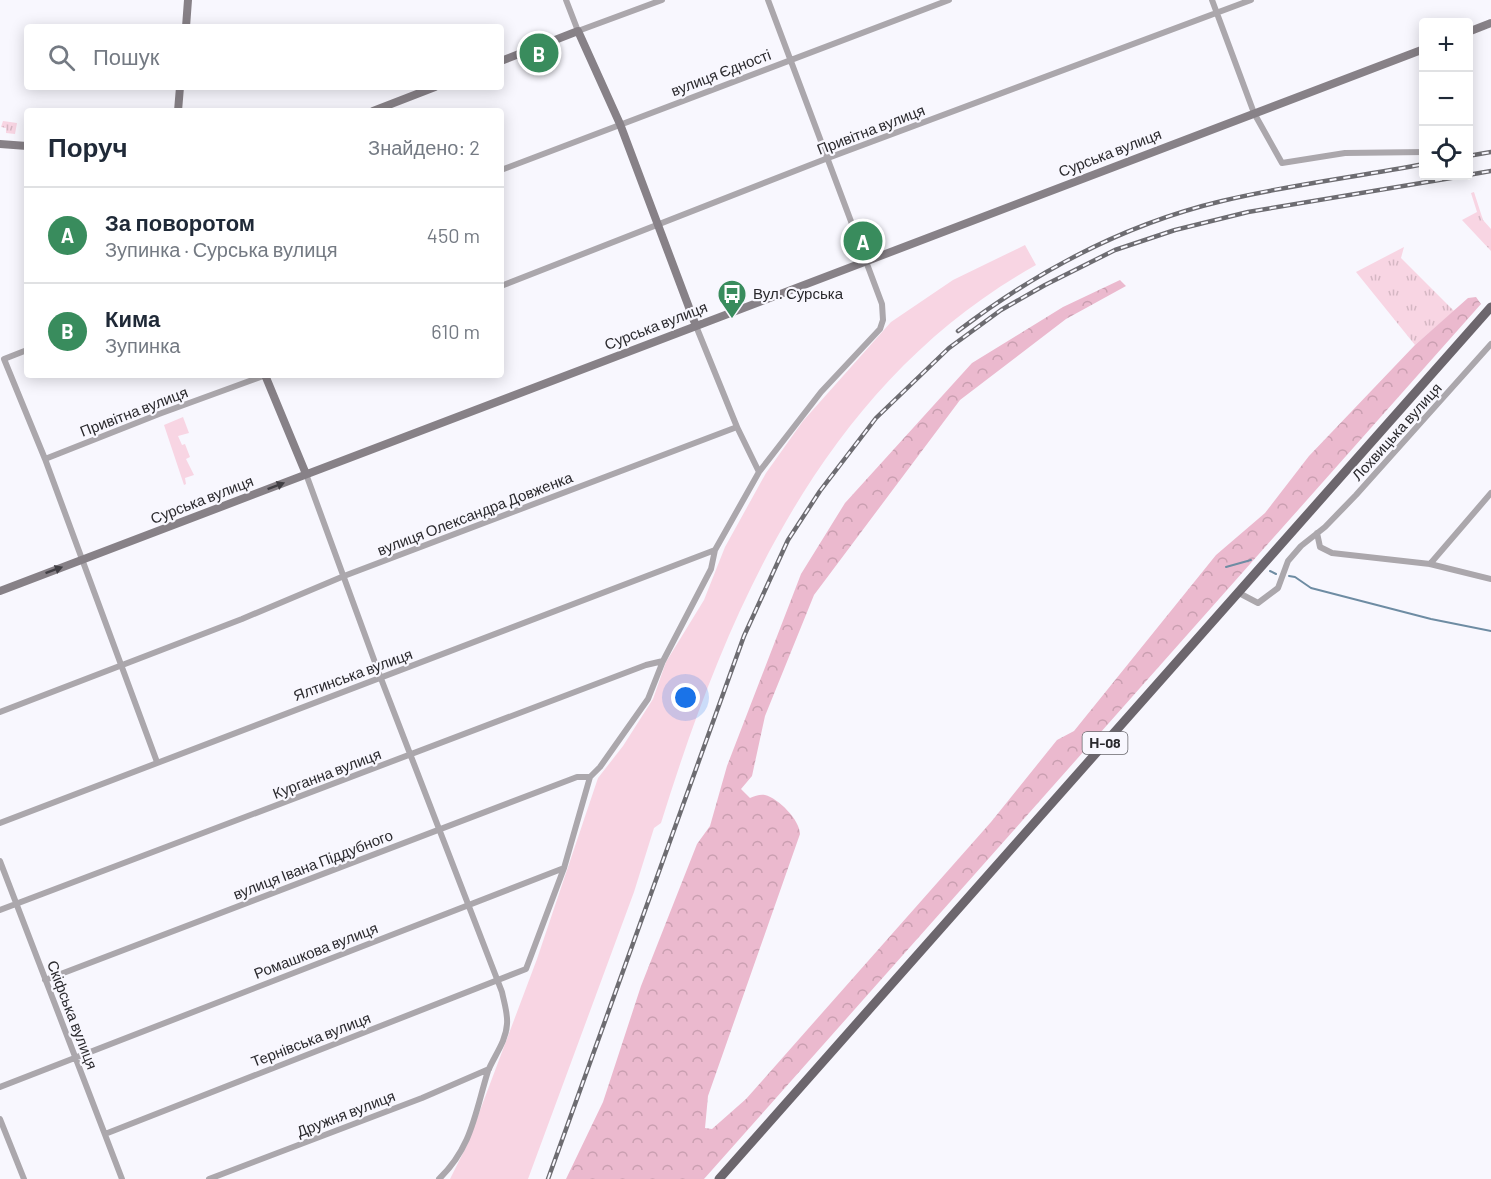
<!DOCTYPE html>
<html lang="uk">
<head>
<meta charset="utf-8">
<style>
	body { margin:0; font-family:Barlow,sans-serif; background:#f2f2f3; color:#1f2937 }
	.controls { position:absolute; right:18px; top:18px; display:grid; overflow:hidden; border-radius:6px; box-shadow:0 3px 15px #0003 }
	.controls button { width:54px; height:54px; display:grid; place-items:center; padding:0; border:0; border-bottom:2px solid #e0e1e3; background:#fff; color:#1f2937; font:30px sans-serif }
	.you { position:absolute; left:686px; top:698px; width:21px; height:21px; margin:-15px; border:4px solid #fff; border-radius:50%; background:#1a73e8; box-shadow:0 0 0 9px #1a73e833 }
	.badge { display:grid; place-items:center; width:39px; height:39px; border-radius:50%; background:#398c5d; color:#fff; font-size:20px; font-weight:700 }
	.pin { position:absolute; translate:-50% -50%; border:3px solid #fff; box-shadow:0 2px 6px #0006 }
	.list { margin:0; padding:0; list-style:none }
	h2 { display:flex; justify-content:space-between; align-items:center; height:78px; margin:0; padding:0 24px; font-size:26px }
	h2 small { font-size:20px; font-weight:400; color:#747a83 }
	.list li { display:grid; grid-template-columns:39px 1fr auto; gap:18px; align-items:center; box-sizing:border-box; height:96px; padding:0 24px; border-top:2px solid #e0e1e3 }
	.list b { display:block; font-size:22px; white-space:nowrap }
	.list p { margin:0; font-size:20px; white-space:nowrap; color:#747a83 }
	.list em { font-size:20px; font-style:normal; color:#747a83 }
	.icon { flex:none; width:33px; height:33px; fill:none; stroke:currentColor; stroke-width:2; stroke-linecap:round; stroke-linejoin:round }
	.map { position:relative; flex:none; width:1491px; height:1179px; overflow:hidden }
	.search { position:absolute; background:#fff; box-shadow:0 3px 15px #0003; left:24px; top:24px; width:480px; height:66px; display:flex; align-items:center; gap:15px; box-sizing:border-box; padding:0 21px; border-radius:6px; color:#747a83; font-size:22px }
	.panel { position:absolute; background:#fff; box-shadow:0 3px 15px #0003; left:24px; top:108px; width:480px; height:270px; border-radius:6px }
	.map>svg:first-child { display:block }
</style>
</head>
<body>
<div class="map">
<svg width="1491" height="1179" viewBox="0 0 1491 1179">
	<defs>
		<pattern id="grass-tufts" width="24" height="20" patternUnits="userSpaceOnUse" patternTransform="scale(1.5)"><rect width="24" height="20" fill="#f8d5e3"/><path d="M3 7l-1-3M5 7V3M7 7l1-3M15 17l-1-3M17 17v-4M19 17l1-3" fill="none" stroke="#d5b7c3"/></pattern>
		<pattern id="forest-crowns" width="20" height="18" patternUnits="userSpaceOnUse" patternTransform="scale(1.5)"><rect width="20" height="18" fill="#ebb9ce"/><path d="M2 6a3 3 0 1 1 6 0M12 15a3 3 0 1 1 6 0" fill="none" stroke="#ca9fb1"/></pattern>
	</defs>
	<rect width="100%" height="100%" fill="#f8f7fe"/>
	<path fill="url(#grass-tufts)" d="M3,121L17,123L15,134L6,133V128L1,127Z
		M1474,192L1483,220L1491,229V251L1462,220L1477,212L1471,193Z
		M1404,247L1401,258L1454,311L1415,345L1356,272Z"/>
	<path fill="url(#forest-crowns)" d="M1120,280L1126,286L1066,319L960,400L814,595L765,716L752,776L741,789L750,798C755,796 760,794 765,795C778,798 800,820 800,834L708,1096L705,1128L712,1129L746,1099L991,822L1057,740L1074,731L1216,555L1265,513L1309,456L1415,345L1468,298L1476,297L1481,304L704,1179H566L603,1102L641,986L697,844L710,826L727,766L801,574L845,503L972,363L1063,307Z"/>
	<path fill="#f8d5e3" d="M1025,245L1036,265C826,382 729,604 661,823L654,828L634,892L528,1179H450L467,1145L537,959L598,778L623,746L653,699L666,662L704,600L725,547L766,473L803,421L891,322L953,280Z
		M183,417L189,433L178,436L182,445L185,444L190,457L186,459L194,475L185,478L186,484L184,485L164,425Z"/>
	<g fill="none" stroke-linecap="round" stroke-linejoin="round">
		<path stroke="#6e8ca3" stroke-width="2" d="M1226,567L1251,560
			M1270,571L1276,574
			M1289,576L1295,577L1311,588L1431,619L1491,631"/>
		<path stroke="#aba7ac" stroke-width="6" d="M566,0L578,31L662,0
			M1212,0L1254,113L1282,163L1345,153L1424,152
			M501,170L949,0
			M501,286L828,158L1251,0
			M696,326L737,427
			M27,350L4,359L45,459L157,762
			M45,459L159,414L266,375
			M306,474L380,676L502,992C504,1002 508,1014 507,1024C506,1042 494,1056 488,1071C475,1113 472,1147 439,1179
			M1317,533L1320,547L1332,553L1430,564L1491,579
			M1430,564L1491,493
			M1239,593L1258,603L1278,588L1288,561L1301,546L1325,527L1356,495L1491,344
			M0,712L242,619L344,576L737,427L759,472L821,392L880,329L883,320L882,304L768,0
			M0,823L715,550
			M0,861L122,1179
			M0,910L646,665L663,661
			M45,980L577,777H590
			M0,1087L564,868
			M0,1119L24,1179
			M105,1134L526,969L564,868L590,777L600,767L648,699L663,661L711,569L715,550L759,472
			M209,1179L422,1098L489,1069"/>
		<path stroke="#878187" stroke-width="8" d="M186,27L188,0
			M1468,32L1491,23
			M501,61L578,31L620,124L696,326
			M178,111L180,87
			M373,111L435,87
			M0,144L27,146
			M265,375L306,474
			M0,591L1424,49"/>
		<path stroke="#6c666d" stroke-width="9" d="M719,1179L1491,307"/>
		<g stroke="#6d6c71" stroke-width="4.5">
			<path id="rail" d="M1468,156L1491,152
				M1468,175L1491,171
				M958,331C1037,271 1125,224 1222,201C1288,185 1356,177 1424,164
				M548,1179L744,636L788,540L820,491L876,418L949,348L1001,310L1045,285L1115,250L1175,230L1248,212L1463,176"/>
		</g>
		<use href="#rail" stroke="#f8f7fe" stroke-width="2" stroke-dasharray="7" stroke-linecap="butt"/>
	</g>
	<defs><path id="oneway-solid" d="M-6-.8H1V-3.2L6.5 0L1 3.2V.8H-6Z" transform="scale(1.5)"/></defs>
	<g fill="#413f44">
		<use href="#oneway-solid" transform="translate(276 486) rotate(-21)"/>
		<use href="#oneway-solid" transform="translate(54 570) rotate(-20)"/>
	</g>
	<defs>
		<g id="bus-pin" transform="scale(1.5)"><path d="M0 17L-7.5 6A9.5 9.5 0 1 1 7.5 6Z" fill="#398c5d" stroke="#f8f7fe"/><path d="M-5-6H5V4H4V6H2V4H-2V6H-4V4H-5ZM-3.5-4V0h7V-4ZM-3.5 1.2v1.5H-2V1.2ZM2 1.2v1.5H3.5V1.2Z" fill="#fff"/></g>
	</defs>
	<g fill-rule="evenodd">
		<use href="#bus-pin" x="732" y="294"/>
	</g>
	<g text-anchor="middle" stroke-width="4.5" stroke-linejoin="round" paint-order="stroke">
		<rect fill="#f8f7fe" stroke="#68676c" stroke-width="1.5" x="1082.5" y="732" width="45" height="22" rx="4.5"/>
		<g font-size="14" font-weight="bold" fill="#2a292d">
			<text x="1105" y="748">Н-08</text>
		</g>
		<g font-size="15" fill="#2a292d" stroke="#f8f7fe">
			<text transform="translate(721 73) rotate(-21)" y="5">вулиця Єдності</text>
			<text transform="translate(871 130) rotate(-21)" y="5">Привітна вулиця</text>
			<text transform="translate(1110 153) rotate(-21)" y="5">Сурська вулиця</text>
			<text transform="translate(656 326) rotate(-21)" y="5">Сурська вулиця</text>
			<text transform="translate(134 412) rotate(-21)" y="5">Привітна вулиця</text>
			<text transform="translate(1397 432) rotate(-48)" y="5">Лохвицька вулиця</text>
			<text transform="translate(202 500) rotate(-21)" y="5">Сурська вулиця</text>
			<text transform="translate(475 514) rotate(-21)" y="5">вулиця Олександра Довженка</text>
			<text transform="translate(353 675) rotate(-20)" y="5">Ялтинська вулиця</text>
			<text transform="translate(327 774) rotate(-21)" y="5">Курганна вулиця</text>
			<text transform="translate(313 865) rotate(-21)" y="5">вулиця Івана Піддубного</text>
			<text transform="translate(316 951) rotate(-21)" y="5">Ромашкова вулиця</text>
			<text transform="translate(72 1015) rotate(69)" y="5">Скіфська вулиця</text>
			<text transform="translate(311 1040) rotate(-21)" y="5">Тернівська вулиця</text>
			<text transform="translate(346 1114) rotate(-21)" y="5">Дружня вулиця</text>
		</g>
		<g font-size="15" fill="#2a292d" stroke="#f8f7fe" text-anchor="start">
			<text x="753" y="299">Вул. Сурська</text>
		</g>
	</g>
</svg>
<div class="controls">
<button>+</button>
<button>−</button>
<button><svg class="icon" aria-label="locate" viewBox="0 0 24 24"><circle cx="12" cy="12" r="6"/><path d="M12 2v4M12 18v4M2 12h4M18 12h4"/></svg></button>
</div>
<div class="you"></div>
<div class="pin badge" style="left:863px;top:241px">A</div>
<div class="pin badge" style="left:539px;top:53px">B</div>
<div class="search"><svg class="icon" aria-label="search" viewBox="0 0 24 24"><circle cx="10" cy="10" r="6"/><path d="M15 15l6 6"/></svg>Пошук</div>
<section class="panel">
<h2>Поруч<small>Знайдено: 2</small></h2>
<ul class="list">
<li><span class="badge">A</span><div><b>За поворотом</b><p>Зупинка · Сурська вулиця</p></div><em>450 m</em></li>
<li><span class="badge">B</span><div><b>Кима</b><p>Зупинка</p></div><em>610 m</em></li>
</ul>
</section>
</div>
</body>
</html>
